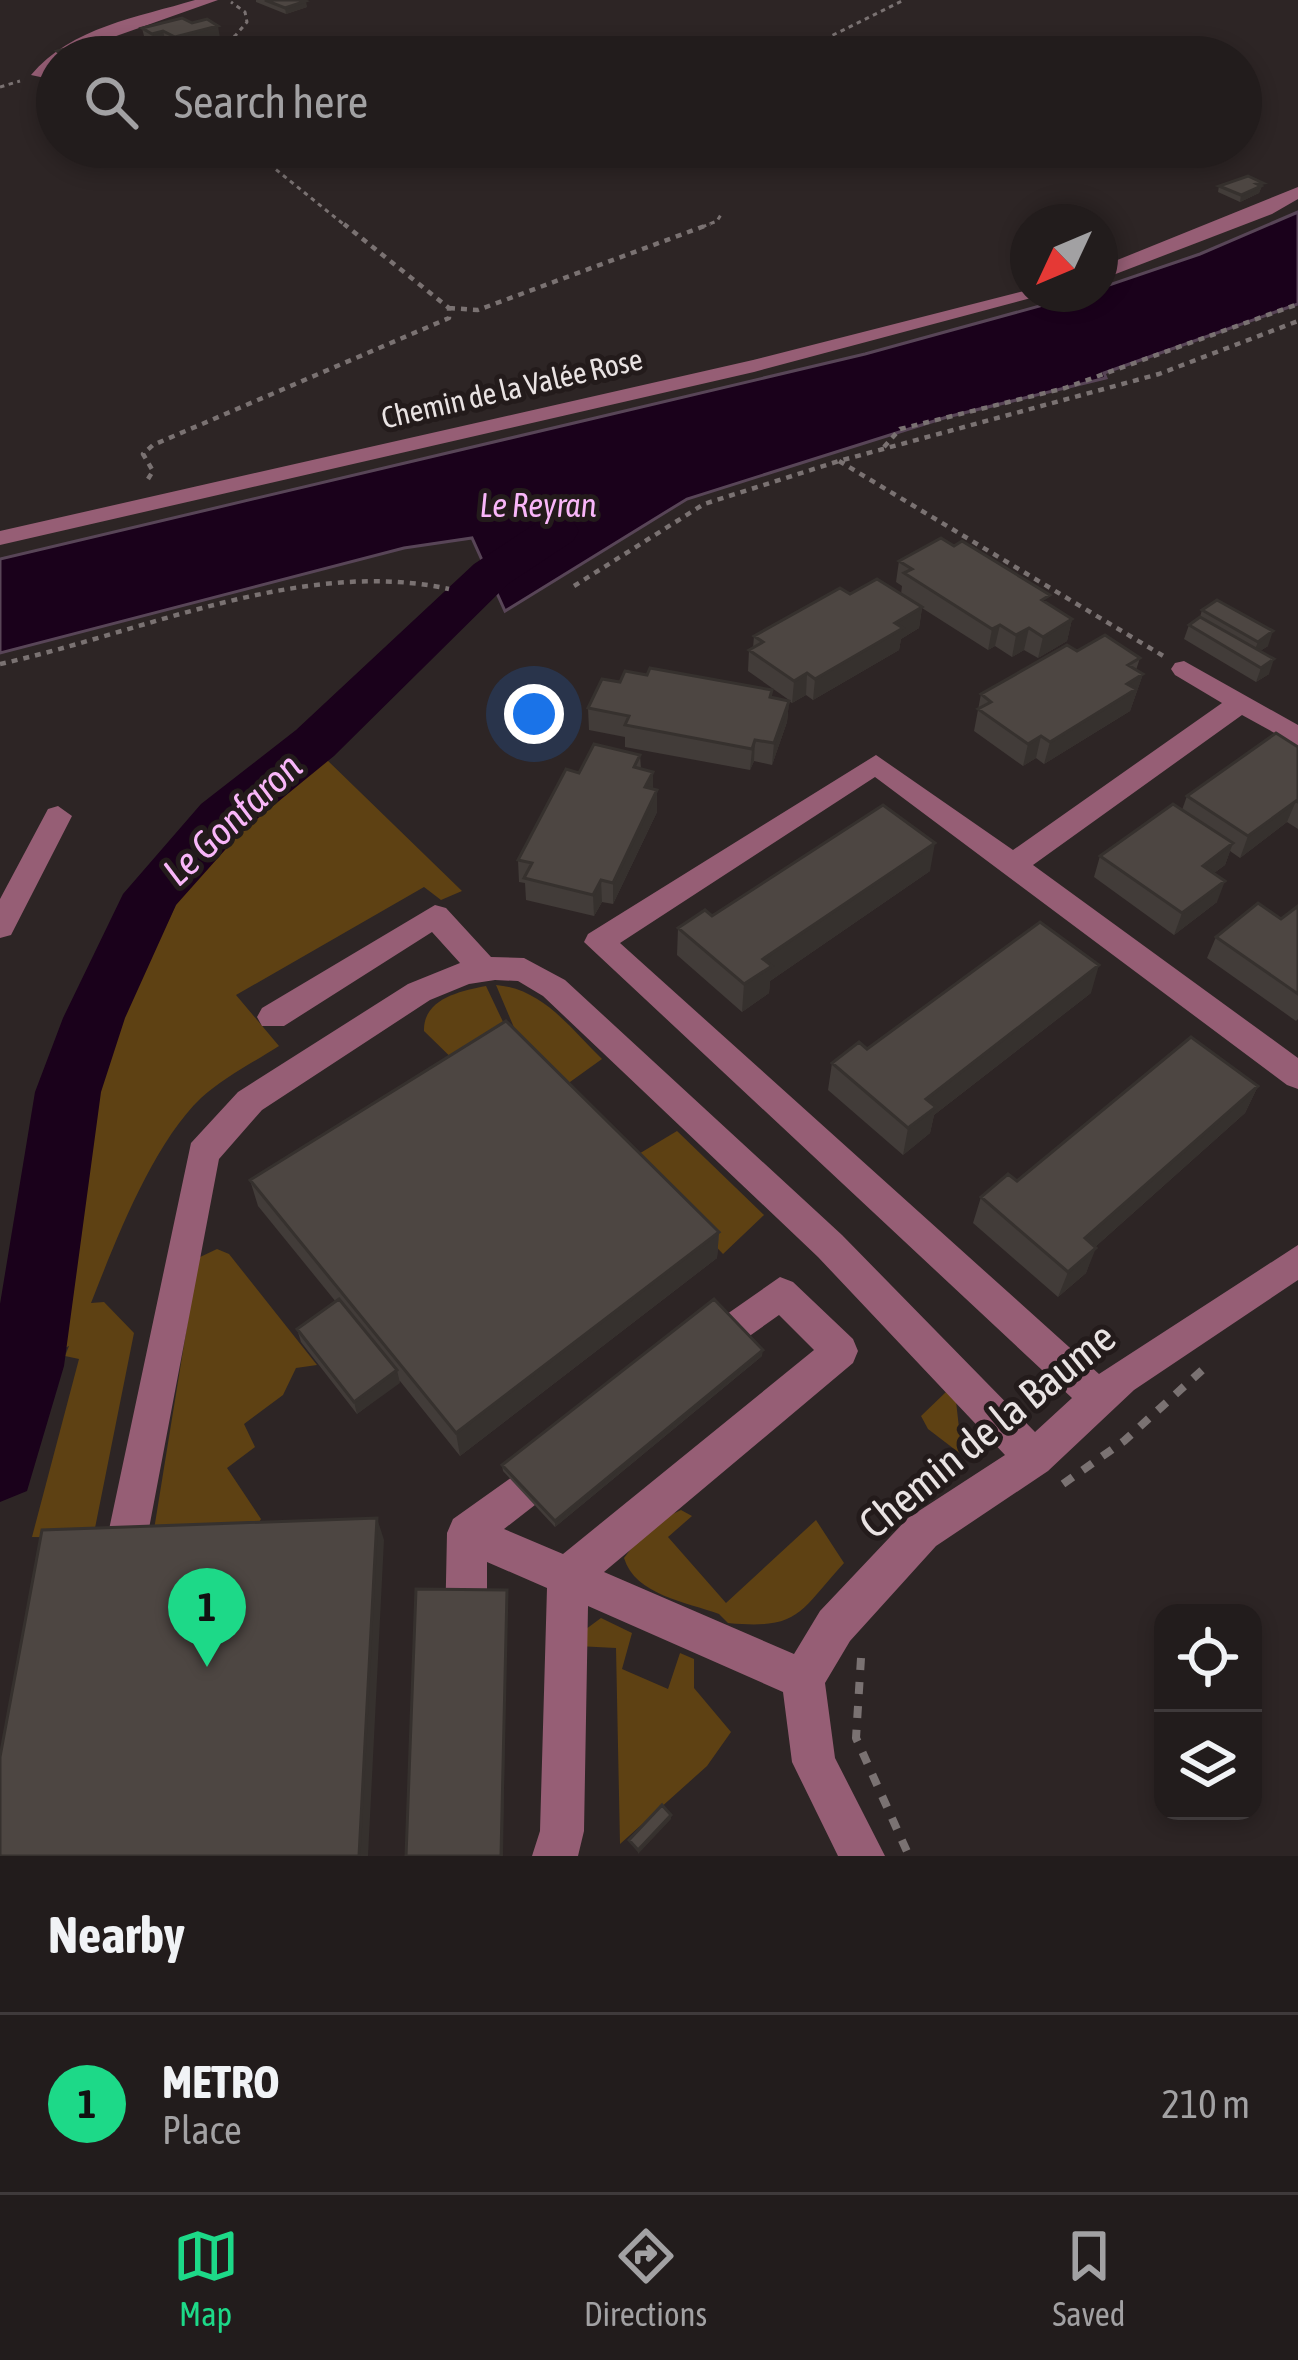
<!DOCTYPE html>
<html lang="en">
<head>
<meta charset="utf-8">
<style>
	body { margin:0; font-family:"Asap Condensed",sans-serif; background:#2a2525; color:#f1f3f6 }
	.controls { position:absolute; right:36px; bottom:36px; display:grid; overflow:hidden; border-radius:24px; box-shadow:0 6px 18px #0003 }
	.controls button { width:108px; height:108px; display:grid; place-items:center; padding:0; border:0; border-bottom:3px solid #3f3a3b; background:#221c1c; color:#f1f3f6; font:60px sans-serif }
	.compass { position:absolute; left:1010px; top:204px; width:108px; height:108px; border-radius:50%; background:#221c1c; box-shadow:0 6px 18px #0003; rotate:226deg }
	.you { position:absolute; left:534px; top:714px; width:42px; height:42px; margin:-30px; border:9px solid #fff; border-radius:50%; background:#1a73e8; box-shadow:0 0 0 18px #1a73e833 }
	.badge { display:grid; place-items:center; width:78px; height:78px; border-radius:50%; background:#1dd988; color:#111; font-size:39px; font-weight:700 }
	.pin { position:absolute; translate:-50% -99px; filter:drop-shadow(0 3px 6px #0008) }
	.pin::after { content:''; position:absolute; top:63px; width:42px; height:36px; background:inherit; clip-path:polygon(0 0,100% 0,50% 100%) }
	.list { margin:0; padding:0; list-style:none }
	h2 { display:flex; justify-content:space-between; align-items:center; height:156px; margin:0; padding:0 48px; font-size:51px }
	h2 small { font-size:39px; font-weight:400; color:#a2a1a3 }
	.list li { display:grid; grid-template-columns:78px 1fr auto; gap:36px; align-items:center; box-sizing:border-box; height:180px; padding:0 48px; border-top:3px solid #3f3a3b }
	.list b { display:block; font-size:45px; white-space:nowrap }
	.list p { margin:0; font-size:39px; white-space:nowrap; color:#a2a1a3 }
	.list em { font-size:39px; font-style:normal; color:#a2a1a3 }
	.icon { flex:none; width:66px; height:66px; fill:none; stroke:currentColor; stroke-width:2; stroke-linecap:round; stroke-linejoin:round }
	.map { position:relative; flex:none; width:1298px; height:1856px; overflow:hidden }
	.search { position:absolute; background:#221c1c; box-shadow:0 6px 18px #0003; left:36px; right:36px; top:36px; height:132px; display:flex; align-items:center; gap:30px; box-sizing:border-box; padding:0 42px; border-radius:66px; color:#a2a1a3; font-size:45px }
	.sheet { height:336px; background:#221c1c }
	nav { display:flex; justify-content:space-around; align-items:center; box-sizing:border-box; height:168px; border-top:3px solid #3f3a3b; background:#221c1c; font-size:33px; color:#a2a1a3 }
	nav a { display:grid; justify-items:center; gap:6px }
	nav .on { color:#1dd988 }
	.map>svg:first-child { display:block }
</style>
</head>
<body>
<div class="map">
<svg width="1298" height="1856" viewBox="0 0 1298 1856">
	<rect width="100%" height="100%" fill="#2d2525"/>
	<path fill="#5e4113" d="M325,758L462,891L441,900L424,887L236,995L279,1046C254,1062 223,1078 201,1098C152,1145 116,1240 91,1303L104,1302L134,1333L93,1538L32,1537L79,1359L65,1356L69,1346L41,1359L94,1084L131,999L184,888L242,825Z
		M496,985C543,989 570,1028 602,1059L563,1087L521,1044Z
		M486,986L514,1045L468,1074L424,1031C423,999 460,991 486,986Z
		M677,1131L764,1215L723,1254L632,1158Z
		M217,1249L229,1254L317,1365L296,1368L283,1395L244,1424L255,1447L227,1468L261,1519L249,1540L152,1542L198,1258Z
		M946,1392L956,1401L962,1455L928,1429L921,1416Z
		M681,1510L692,1516L668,1537L726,1603L816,1520L844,1563C799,1612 800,1630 728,1623L719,1614C687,1602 635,1595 624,1558C638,1539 659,1519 681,1510Z
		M601,1618L632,1633L622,1669L668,1689L680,1653L694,1659V1688L731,1732L707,1766L620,1844L616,1648L577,1646L582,1632Z"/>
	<path fill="#1a011b" stroke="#584557" stroke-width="3" d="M1298,212V304L1104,373L1106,378L947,417L687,499L505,611L472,538L404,548L0,653V559L865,354L1083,294H1100V288L1200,254Z"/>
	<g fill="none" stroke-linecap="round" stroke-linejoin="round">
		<path fill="#1a011b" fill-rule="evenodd" d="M556,517L573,521L579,531L573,541L508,584L334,756L241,832L176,905L125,1018L101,1092L64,1366L27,1491L0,1502V1304L35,1092L63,1018L123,894L201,804L296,730L474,564L539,521Z"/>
		<path stroke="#7a7272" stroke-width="3" stroke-dasharray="4.5 4.5" stroke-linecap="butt" d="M174,57L235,36L247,22L245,12L231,2
			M226,57L262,53L273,57
			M804,57L827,38L904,0
			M0,87L20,81
			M248,147L347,227
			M702,227L717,221L722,213"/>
		<path stroke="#7a7272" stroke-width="4.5" stroke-dasharray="6 6" stroke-linecap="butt" d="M1061,299L1081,294
			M449,308L478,310L710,224
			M884,447L900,429L1065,388L1298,304
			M839,461L1165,657
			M148,479L153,471L143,454L153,445L449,318V308L344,224
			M574,586L704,504L839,461L1159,374L1298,321
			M0,664C144,632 303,557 449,589"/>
		<path stroke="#7a7272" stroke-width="8" stroke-dasharray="12 12" stroke-linecap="butt" d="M1063,1484L1124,1441L1210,1363
			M861,1658L856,1738L909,1856"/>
		<path fill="#965e75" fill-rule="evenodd" d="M195,0H218L57,57V65L45,78L31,75C71,27 139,17 195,0Z
			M1298,187V199L1272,214L1100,280V267Z
			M1028,290V294H1046L754,372L0,545V531L753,360Z
			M1184,661L1298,725V746L1242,715L1033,865L1298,1058V1089L1287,1085L875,777L620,943L1099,1374L1298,1245V1280L1134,1390L1048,1471L936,1546L850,1641L825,1683L835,1758L885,1856H838L792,1762L783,1692L588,1606L584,1831L578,1856H532L540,1831L547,1588L487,1562V1629L481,1644L466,1650L451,1644L445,1629L447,1533L453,1519L553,1448L567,1454L572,1467L567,1480L504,1529L563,1554L814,1350L779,1315L710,1364L697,1359L692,1347L697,1335L780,1277L793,1282L853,1339L858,1351L853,1363L604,1572L794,1654L820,1611L908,1518L1005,1455L818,1257L543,996L518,981L495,980L469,984L430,1000L262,1110L219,1159L147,1539L141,1553L127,1559L113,1553L107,1539L191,1143L238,1092L408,984L460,963L432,932L284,1026H262L257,1017L262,1008L435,905L446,908L491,957L524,958L565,980L842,1235L1035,1432L1072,1398L584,942L588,934L876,755L1013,850L1222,703L1175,675L1171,669L1175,663Z
			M58,806L72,816L11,935L0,938V899L48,809Z"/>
	</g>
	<path fill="#423c39" d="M256,0H304L307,7L286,14L256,2Z
		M142,28L220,38L177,49L166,43L155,46L145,40Z
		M1263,183L1259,193L1240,202L1218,192L1219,186Z
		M899,561L1048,604L1072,619L1067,641L1038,658L1024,650L1012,657L995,646L988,650L922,608L919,628L901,639L899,650L813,700L806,695L792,703L789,701L787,722L772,765L754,761L750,770L625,747V737L589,730L588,708L620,682L647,675L772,690V698L789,700L748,671L749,650L753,648L754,636L850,594H901L902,586L896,582Z
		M1202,610L1268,646L1260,651L1269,674L1256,682L1184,639L1189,625L1200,617Z
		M1077,651L1140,658L1136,670L1143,674L1130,711L1044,764L1036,758L1023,766L974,731L981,694Z
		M1298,747V829L1287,822L1240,858L1230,851L1225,865L1214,873L1217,902L1174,935L1094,877L1100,856L1182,810L1187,796Z
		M640,755L641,769L653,789L657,790V812L613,904L602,902L594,916L526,900L525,883L519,882L518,860L579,773Z
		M930,871L770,981L769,993L742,1012L677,955L678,928L712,916Z
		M1298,906V1019L1296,1021L1207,958L1216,937L1281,919Z
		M1091,993L934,1115L930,1133L903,1155L828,1090L832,1063L867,1049Z
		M1258,1086L1245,1113L1095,1247L1086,1273L1058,1297L973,1223L981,1197Z
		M250,1180L719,1232L717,1258L460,1456L400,1381L357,1414L301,1342L297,1329L336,1302L258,1206Z
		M762,1356L555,1527L503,1471L502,1465Z"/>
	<path fill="#36312e" d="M306,1L307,7L286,14L285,8Z
		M218,26L220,38L177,49L175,37Z
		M163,31L166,43L155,46L152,34Z
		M1263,183L1259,193L1240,202L1241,195Z
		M922,607L919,628L901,639L899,650L813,700L815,679L895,623Z
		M1072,619L1067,641L1038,658L1043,637Z
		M1000,625L995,646L988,650L992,629Z
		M1029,628L1024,650L1012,657L1016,635Z
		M1273,631L1268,646L1252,656L1258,642Z
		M1274,659L1269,674L1256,682L1261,668Z
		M807,673L806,695L792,703L794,681Z
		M1143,674L1130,711L1044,764L1050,742L1127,684Z
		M789,701L787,722L772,765L774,743Z
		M1041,736L1036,758L1023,766L1028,744Z
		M755,740L754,761L750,770L752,749Z
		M653,772V793L645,787Z
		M657,790V812L613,904V883Z
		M1296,801L1287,822L1240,858L1248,836Z
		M935,843L930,871L770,981L769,993L742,1012L744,984L763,959Z
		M1233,843L1225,865L1195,887L1203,866Z
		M601,880L602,902L594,916L593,895Z
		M1225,881L1217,902L1174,935L1182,913Z
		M1099,965L1091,993L934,1115L930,1133L903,1155L908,1128L926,1099Z
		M1258,1086L1245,1113L1076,1264L1085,1238Z
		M719,1232L717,1258L460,1456L456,1433Z
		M1096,1248L1086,1273L1058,1297L1068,1272Z
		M763,1350L762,1356L555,1527V1521Z
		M397,1370L400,1383L357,1414L354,1402Z
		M377,1518L384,1540L368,1856H359Z
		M507,1590L503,1856H501Z
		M671,1815V1819L638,1854V1850Z"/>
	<path fill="#4d4642" stroke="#36312e" stroke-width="3" d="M265,0H304L306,1L285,8Z
		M182,18L192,23L207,19L218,26L175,37L163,31L152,34L142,28Z
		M91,42L129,57H66L57,51Z
		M1248,176L1263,183L1257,184L1261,186L1241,195L1219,186Z
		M941,538L954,546L962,541L1050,595L1042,600L1072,619L1043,637L1029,628L1016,635L1000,625L992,629L904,573L912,569L899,561Z
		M877,579L922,607L895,623L903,628L815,679L807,673L794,681L749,650L763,642L754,636L840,588L850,594Z
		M1217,600L1273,631L1258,642L1202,610Z
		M1200,617L1274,659L1261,668L1189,625Z
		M1105,635L1140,658L1128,665L1143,674L1127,684L1136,689L1050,742L1041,736L1028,744L978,709L991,702L981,694L1067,645L1077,651Z
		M650,668L772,690L770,697L789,701L774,743L755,740L752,749L625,725L629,716L588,708L602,679L620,682L625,671L647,675Z
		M1276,733L1298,747V802L1296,801L1248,836L1187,796Z
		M594,744L640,755L634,767L653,772L645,787L657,790L613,883L601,880L593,895L524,878L532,863L518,860L566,769L579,773Z
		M1173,804L1233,843L1203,866L1225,881L1182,913L1100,856Z
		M883,805L935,843L763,959L772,966L744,984L678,928L705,910L712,916Z
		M1258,903L1281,919L1298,906V994L1216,937Z
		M1040,922L1099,965L926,1099L936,1107L908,1128L832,1063L859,1042L867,1049Z
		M506,1021L719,1232L456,1433L250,1180Z
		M1191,1037L1258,1086L1085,1238L1096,1248L1068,1272L981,1197L1008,1174L1017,1181Z
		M339,1299L397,1370L354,1402L297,1329Z
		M714,1299L763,1350L555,1521L502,1465Z
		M377,1518L359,1856H0V1757L42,1530Z
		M416,1589L507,1590L501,1856H406Z
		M662,1805L671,1815L638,1850L629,1840Z"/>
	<g text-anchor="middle" stroke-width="10" stroke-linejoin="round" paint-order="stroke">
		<g font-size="30" fill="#e9e3e3" stroke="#231b1b">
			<text transform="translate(512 389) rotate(-13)" y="10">Chemin de la Valée Rose</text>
		</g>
		<g font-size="33" font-style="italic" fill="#f9b6f9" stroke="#231b1b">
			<text x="538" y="517">Le Reyran</text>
		</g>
		<g font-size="39" font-style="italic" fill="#f9b6f9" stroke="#231b1b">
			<text transform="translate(232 819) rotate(-43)" y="14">Le Gonfaron</text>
		</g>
		<g font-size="42" fill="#e9e3e3" stroke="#231b1b">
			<text transform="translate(987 1430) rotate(-39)" y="15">Chemin de la Baume</text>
		</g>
	</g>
</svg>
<div class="controls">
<button><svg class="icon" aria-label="locate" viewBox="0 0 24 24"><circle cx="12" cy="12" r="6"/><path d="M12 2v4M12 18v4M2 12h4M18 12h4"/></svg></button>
<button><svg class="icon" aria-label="layers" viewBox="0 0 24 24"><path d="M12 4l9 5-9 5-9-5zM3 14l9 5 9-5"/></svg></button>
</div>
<svg class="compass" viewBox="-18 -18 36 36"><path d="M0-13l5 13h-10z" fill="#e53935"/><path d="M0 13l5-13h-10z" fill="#a2a1a3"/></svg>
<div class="you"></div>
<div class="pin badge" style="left:207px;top:1667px">1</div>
<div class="search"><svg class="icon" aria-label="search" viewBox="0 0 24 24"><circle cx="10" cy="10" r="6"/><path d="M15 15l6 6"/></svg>Search here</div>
</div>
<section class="sheet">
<h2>Nearby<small></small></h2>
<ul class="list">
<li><span class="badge">1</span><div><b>METRO</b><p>Place</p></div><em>210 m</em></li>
</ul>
</section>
<nav>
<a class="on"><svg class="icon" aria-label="map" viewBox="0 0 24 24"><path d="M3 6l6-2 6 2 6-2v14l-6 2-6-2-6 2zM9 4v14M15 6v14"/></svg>Map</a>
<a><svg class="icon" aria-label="directions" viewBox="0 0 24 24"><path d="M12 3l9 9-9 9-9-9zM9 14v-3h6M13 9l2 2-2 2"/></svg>Directions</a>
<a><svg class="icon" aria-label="saved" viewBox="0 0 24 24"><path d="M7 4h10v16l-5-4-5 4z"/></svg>Saved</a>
</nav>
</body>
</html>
